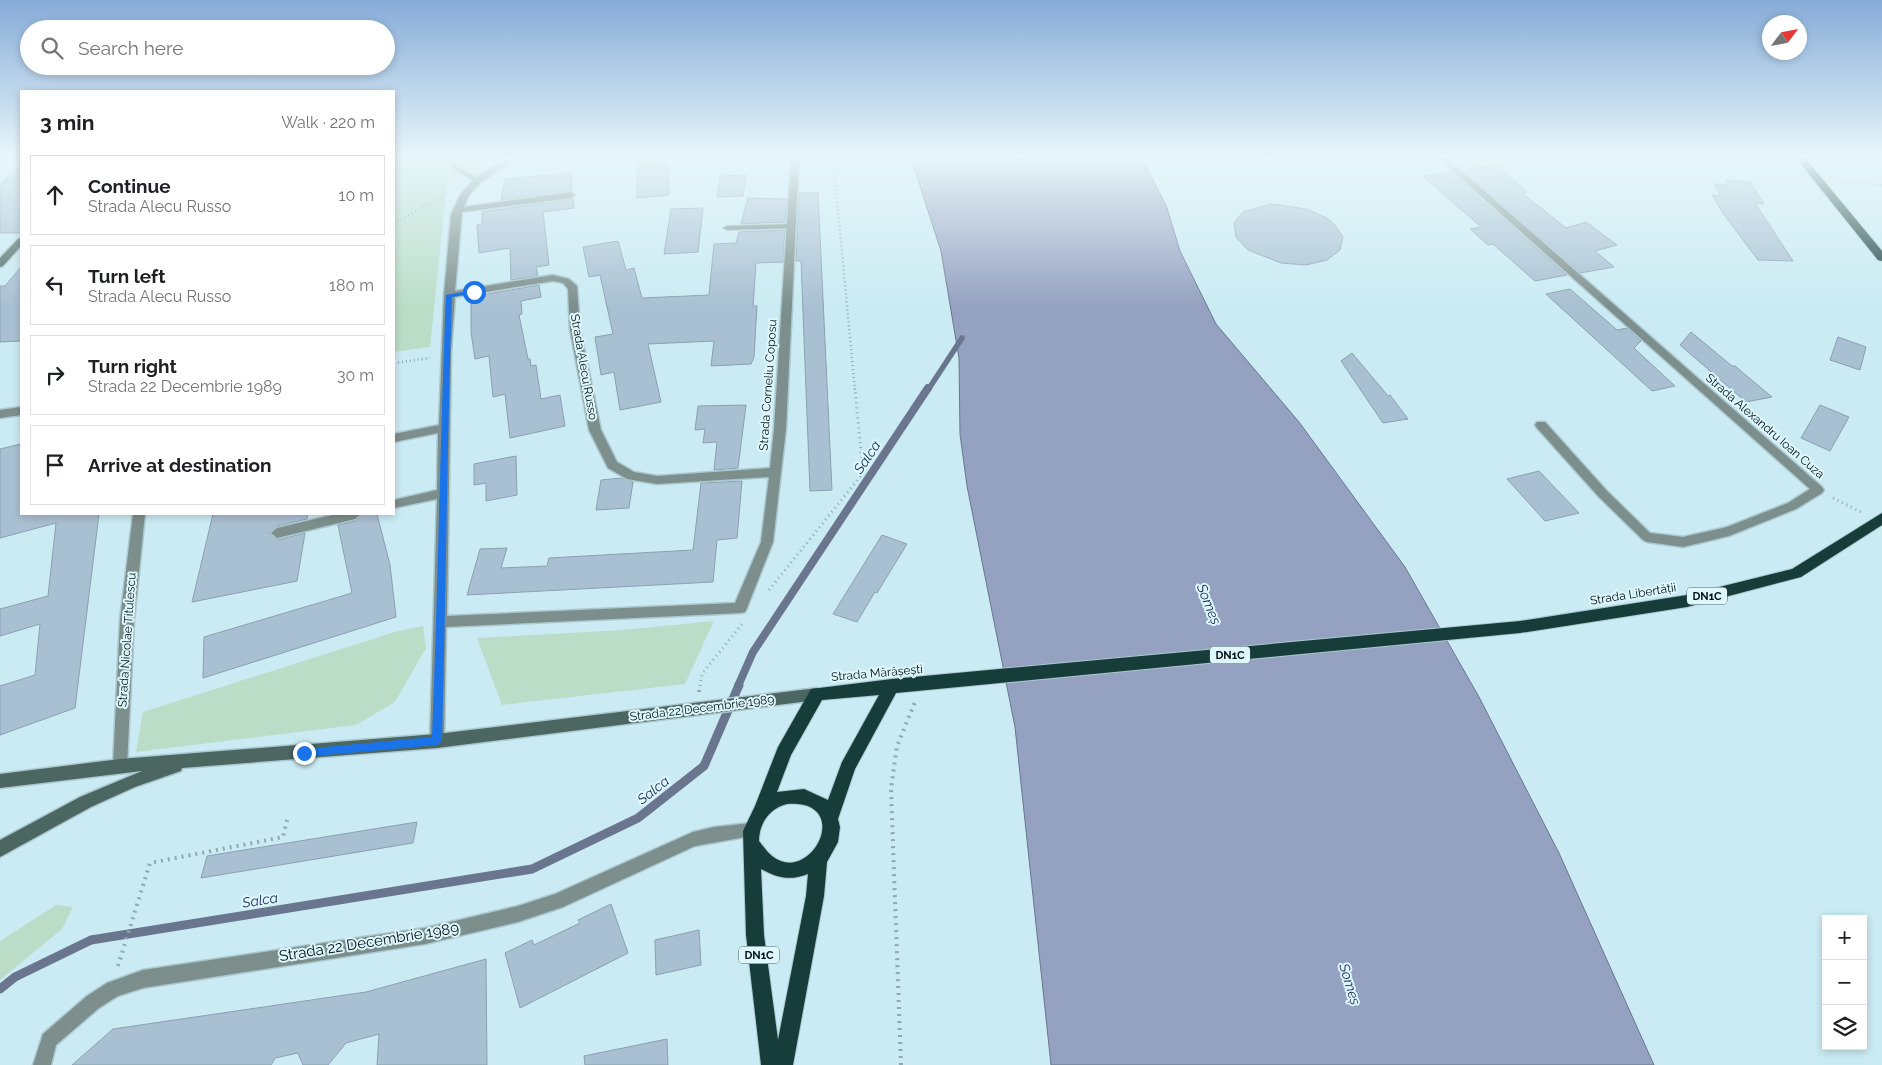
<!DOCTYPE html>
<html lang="en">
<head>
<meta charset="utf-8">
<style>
	body { margin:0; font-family:Raleway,sans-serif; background:#f2f2f2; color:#202124 }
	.controls { position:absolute; right:15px; bottom:15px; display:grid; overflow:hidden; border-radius:0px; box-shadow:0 2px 8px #0003 }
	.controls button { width:45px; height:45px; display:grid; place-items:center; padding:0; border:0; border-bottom:1px solid #e0e0e0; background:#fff; color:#202124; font:25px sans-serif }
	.compass { position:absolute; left:1762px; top:15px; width:45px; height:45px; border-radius:50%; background:#fff; box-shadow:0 2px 8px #0003; rotate:58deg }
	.stop { position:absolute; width:15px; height:15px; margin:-11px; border:4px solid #1a73e8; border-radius:50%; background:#fff }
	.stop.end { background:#1a73e8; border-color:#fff; box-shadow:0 1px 5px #0008 }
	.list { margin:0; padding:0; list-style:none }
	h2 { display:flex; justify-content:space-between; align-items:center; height:65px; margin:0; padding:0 20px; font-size:21px }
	h2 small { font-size:16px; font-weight:400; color:#757577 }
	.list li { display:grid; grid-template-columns:32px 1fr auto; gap:15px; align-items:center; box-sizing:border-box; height:80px; margin:0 10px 10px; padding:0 10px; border:1px solid #e0e0e0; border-radius:0px }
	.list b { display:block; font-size:19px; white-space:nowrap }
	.list p { margin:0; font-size:16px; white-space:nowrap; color:#757577 }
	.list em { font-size:16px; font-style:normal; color:#757577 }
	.icon { flex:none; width:28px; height:28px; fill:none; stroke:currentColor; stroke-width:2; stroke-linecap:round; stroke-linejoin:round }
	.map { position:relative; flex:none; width:1882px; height:1065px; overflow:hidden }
	.search { position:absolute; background:#fff; box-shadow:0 2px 8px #0003; left:20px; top:20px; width:375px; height:55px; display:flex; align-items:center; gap:12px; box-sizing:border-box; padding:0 18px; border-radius:28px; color:#757577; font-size:19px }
	.panel { position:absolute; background:#fff; box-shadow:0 2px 8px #0003; left:20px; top:90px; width:375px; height:425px; border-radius:0px }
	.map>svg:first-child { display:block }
</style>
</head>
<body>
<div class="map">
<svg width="1882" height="1065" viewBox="0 0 1882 1065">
	<rect width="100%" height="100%" fill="#caebf3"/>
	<path fill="#bbddc8" d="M394,158H495L447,184L430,347L394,352Z
		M714,621L685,684L502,705L477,638L623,630Z
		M423,626L426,648L395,702L356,725L136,752L143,712L398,631Z
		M56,905L73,907L62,929L0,980V941Z"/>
	<path fill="#95a1c0" stroke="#6a768d" d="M911,158H1142L1167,208L1180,251L1216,324L1299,422L1405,567L1479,697L1559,853L1654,1065H1051L1015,727L967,486L960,434L959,358L941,251Z"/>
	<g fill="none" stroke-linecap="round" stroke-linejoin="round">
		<path stroke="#6a768d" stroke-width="5.5" d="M928,390L962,338"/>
		<path stroke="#6a768d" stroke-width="8" d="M738,686L753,652L928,388"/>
		<path stroke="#6a768d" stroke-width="9" d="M0,989L15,977L91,940L532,869L638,818L704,766L739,685"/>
	</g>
	<path fill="#a9c0d2" stroke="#89a0b1" d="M668,158L669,195L637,198L638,159Z
		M21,163V233H0V185Z
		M1496,165L1527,192L1522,193L1566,228L1586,222L1617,245L1595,251L1614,267L1580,273L1463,170Z
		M1450,172L1567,275L1535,281L1493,244L1488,245L1470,229L1481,227L1423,176Z
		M571,173L572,191L501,200L505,179Z
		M746,175L743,196L717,197L720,176Z
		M1726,180L1750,182L1764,204L1755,203L1793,261L1758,260L1725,216L1712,195L1721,196L1714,184L1729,185Z
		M799,193H818L832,490L810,491L801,261H796Z
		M748,198L787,199L785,222L741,224Z
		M573,199L574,208L543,212L549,265L536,267L538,276L511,280L510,248L479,253L477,225L482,224V212Z
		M1271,204L1306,209L1327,218L1334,224L1343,237L1340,250L1327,260L1306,265L1281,263L1248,250L1236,237L1234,223L1243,212Z
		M703,208L698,252L664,254L671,209Z
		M785,230L783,262L756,263L753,306H757L754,357L751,364L711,366L714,341L648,344L661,402L620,410L614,372L601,375L595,337L613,334L600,275L589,277L583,247L618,241L626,270L634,268L642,298L709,295L714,244L736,243L739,232Z
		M21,267V341L0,342V286H5Z
		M539,285L541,297L521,301L522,314L519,315L528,359H530L531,366L536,365L541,399L560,395L565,426L510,438L505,394L493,397L489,356L475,359L471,332V297Z
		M1570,289L1617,330L1627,328L1641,341L1634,348L1675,386L1652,391L1546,294Z
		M1691,332L1732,366H1735L1772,397L1746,402L1680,345Z
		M1838,337L1866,347L1860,370L1830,360Z
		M1352,353L1388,396L1390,395L1408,419L1383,423L1341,361Z
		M746,405L738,468L714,470L717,442L703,443L705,429L695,430L698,406Z
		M1820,405L1849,417L1830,451L1801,438Z
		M21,444V514H99L75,708L0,735V686L35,675L40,624L0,636V609L48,596L56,523L0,538V449Z
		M516,456L517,495L486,501V483L474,485V464Z
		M1539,471L1579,513L1545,521L1507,479Z
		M622,478L633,482L629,508L596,510L601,480Z
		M742,481L737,538L717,540L713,582L467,595L480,549L507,548L501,568L547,566L549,558L693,550L701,483Z
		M213,514H308L307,519L277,526L269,533L277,540L305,533L297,581L192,602Z
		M363,514H377L390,565L396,617L203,678L204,637L352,593L338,525L355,521Z
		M882,535L907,544L877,593L875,592L857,622L833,614Z
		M417,822L413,843L201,878L207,856Z
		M611,904L628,953L520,1008L505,953L532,940L534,945L580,923L578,920Z
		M699,930L701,965L656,975L655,940Z
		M486,959L487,1065H377L379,1034L346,1043L328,1065H303L298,1053L275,1058L271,1065H72L113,1029L366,992Z
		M667,1039L668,1065H585L584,1056Z"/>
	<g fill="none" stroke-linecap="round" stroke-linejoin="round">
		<g stroke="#abc8cf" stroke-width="2">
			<path id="service" d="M445,158H451L458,167L480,180L474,181L454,169Z
				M792,224H795V228L727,230L723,228L727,226Z"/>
		</g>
		<g stroke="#abc8cf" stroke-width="3">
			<path id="minor" d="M508,158H518L481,182L469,195L464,207L571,192L575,195L571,198L462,212L455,291L553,275L569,279L577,286L580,329L601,430L617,462L634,472L657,476L770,468L774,429L791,158H799L786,429L773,542L747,608L745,612L740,613L446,627L444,741L442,746L437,748L432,746L430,741L437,499L394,508V500L437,490L438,433L394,442V434L439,425L444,295L451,215L460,195L475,178ZM553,281L563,283L568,289L570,329L589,430L608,468L627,479L657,484L769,477L761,542L735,603L447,616L451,352L455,297Z
				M1438,158H1447L1822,487L1824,490L1822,493L1796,509L1729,536L1683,547L1647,542L1643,540L1599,497L1537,428L1535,425L1537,422H1545L1607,491L1650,533L1683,537L1727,527L1788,503L1810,489Z
				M21,407V415L0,418V410Z
				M133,514H145L134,620L127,766L125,771L120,773L115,771L113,766L120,620Z
				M337,514H361L355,519L277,538L271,533L277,528Z
				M751,823L757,825L759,830L757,835L695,846L563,907L518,922L425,944L143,988L118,996L99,1008L56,1045L51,1065H33L43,1034L87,996L107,983L143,970L425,928L518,906L555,894L693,832L714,827Z"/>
		</g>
		<g stroke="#abc8cf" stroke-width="3">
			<path id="secondary" d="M21,238V246L3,266L0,267V258L18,239Z
				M817,688L822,690L824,694L822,698L817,700L437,748L182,768L181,771L135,787L91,807L0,857V840L80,797L142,771L0,788V774L120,759L437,734Z"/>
		</g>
		<g stroke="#abc8cf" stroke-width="2">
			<path id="trunk" d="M1796,158H1805L1882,251V261L1878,260Z
				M1882,513V525L1801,577L1687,607L1520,633L896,693L855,769L838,819L840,827L838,842L827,862L824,896L793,1065H761L746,935L743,831L755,806L778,747L811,689L892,679L1520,621L1687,595L1792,569ZM879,695L842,762L828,800L804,789L777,792L791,755L822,700ZM787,804C855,799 811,887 772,856C767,852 763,846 759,841C759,823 770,808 787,804ZM761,869C778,878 789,881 808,874L806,896L778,1040L764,935Z"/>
		</g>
		<path stroke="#8ea9af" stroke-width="2.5" stroke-dasharray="1 3" stroke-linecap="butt" d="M833,158L855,390
			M1840,181L1882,185
			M394,223L446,195
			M394,363L430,358"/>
		<path stroke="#8ea9af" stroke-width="3" stroke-dasharray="1 4" stroke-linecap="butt" d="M1833,498L1861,512
			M769,590L863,473L855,388
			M700,686L702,674L742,624"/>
		<path stroke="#8ea9af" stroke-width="4" stroke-dasharray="2 5" stroke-linecap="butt" d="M699,692L700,685
			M118,966L150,863L283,837L287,820
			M901,1065L891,789L897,746L915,702"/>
		<use href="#service" fill="#7d8f8c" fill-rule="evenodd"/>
		<use href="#minor" fill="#7d8f8c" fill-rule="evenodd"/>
		<use href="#secondary" fill="#4c6662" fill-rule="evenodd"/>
		<use href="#trunk" fill="#163d39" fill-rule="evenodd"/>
	</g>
	<linearGradient id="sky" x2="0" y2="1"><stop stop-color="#87acd8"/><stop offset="0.51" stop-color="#e7f6fa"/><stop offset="1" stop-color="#e7f6fa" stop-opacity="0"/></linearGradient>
	<rect width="1882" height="307" fill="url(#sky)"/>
	<path fill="#1a73e8" d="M474,290L476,293L452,297C447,445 446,593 442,741L437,745L304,757L299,753L304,749L432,737C438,590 440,442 446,295Z"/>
	<g text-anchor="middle" stroke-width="4" stroke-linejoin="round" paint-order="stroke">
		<g fill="#ddf7fd" stroke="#46575b" stroke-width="1">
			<rect x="1687" y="587.5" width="40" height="17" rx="4"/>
			<rect x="1210" y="646.5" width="40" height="17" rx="4"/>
			<rect x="739" y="946.5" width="40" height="17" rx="4"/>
		</g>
		<g font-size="11" font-weight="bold" fill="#061215">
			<text x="1707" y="600">DN1C</text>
			<text x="1230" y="659">DN1C</text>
			<text x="759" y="959">DN1C</text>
		</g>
		<g font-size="12" fill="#061215" stroke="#ddf7fd">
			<text transform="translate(584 367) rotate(80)" y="4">Strada Alecu Russo</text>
			<text transform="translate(768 385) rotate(-86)" y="4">Strada Corneliu Coposu</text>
			<text transform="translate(1765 426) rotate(41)" y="4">Strada Alexandru Ioan Cuza</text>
			<text transform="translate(1633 594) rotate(-9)" y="4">Strada Libertății</text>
			<text transform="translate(127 640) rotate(-86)" y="4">Strada Nicolae Titulescu</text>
			<text transform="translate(877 673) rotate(-5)" y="4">Strada Mărășești</text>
			<text transform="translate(702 708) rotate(-7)" y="4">Strada 22 Decembrie 1989</text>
		</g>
		<g font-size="14" font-style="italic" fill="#1c2a53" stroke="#ddf7fd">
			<text transform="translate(867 457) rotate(-56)" y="5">Salca</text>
			<text transform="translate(1209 604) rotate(68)" y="5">Someș</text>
			<text transform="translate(653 790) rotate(-38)" y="5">Salca</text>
			<text transform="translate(260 900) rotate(-9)" y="5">Salca</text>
			<text transform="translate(1350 984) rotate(73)" y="5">Someș</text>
		</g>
		<g font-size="15" fill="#061215" stroke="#ddf7fd">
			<text transform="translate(369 942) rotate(-9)" y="5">Strada 22 Decembrie 1989</text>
		</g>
	</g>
</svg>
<div class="controls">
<button>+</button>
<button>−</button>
<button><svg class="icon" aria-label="layers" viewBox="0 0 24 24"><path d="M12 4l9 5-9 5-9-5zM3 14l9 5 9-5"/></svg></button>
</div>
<svg class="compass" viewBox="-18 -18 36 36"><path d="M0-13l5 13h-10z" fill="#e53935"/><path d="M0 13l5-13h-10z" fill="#757577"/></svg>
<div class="stop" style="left:474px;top:292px"></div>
<div class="stop end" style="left:304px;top:753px"></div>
<div class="search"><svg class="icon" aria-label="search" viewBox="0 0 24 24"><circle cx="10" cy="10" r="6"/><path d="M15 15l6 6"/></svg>Search here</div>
<section class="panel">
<h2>3 min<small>Walk · 220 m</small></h2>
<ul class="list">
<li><svg class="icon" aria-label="ahead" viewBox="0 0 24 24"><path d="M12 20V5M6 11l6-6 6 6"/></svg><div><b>Continue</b><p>Strada Alecu Russo</p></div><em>10 m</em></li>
<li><svg class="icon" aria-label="left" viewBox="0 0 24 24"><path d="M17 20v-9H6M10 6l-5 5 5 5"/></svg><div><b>Turn left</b><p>Strada Alecu Russo</p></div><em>180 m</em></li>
<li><svg class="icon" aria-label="right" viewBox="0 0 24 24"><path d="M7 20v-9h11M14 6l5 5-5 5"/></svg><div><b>Turn right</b><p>Strada 22 Decembrie 1989</p></div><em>30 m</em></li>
<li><svg class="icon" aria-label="arrive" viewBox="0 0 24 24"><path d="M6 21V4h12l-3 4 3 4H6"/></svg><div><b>Arrive at destination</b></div></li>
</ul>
</section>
</div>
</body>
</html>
